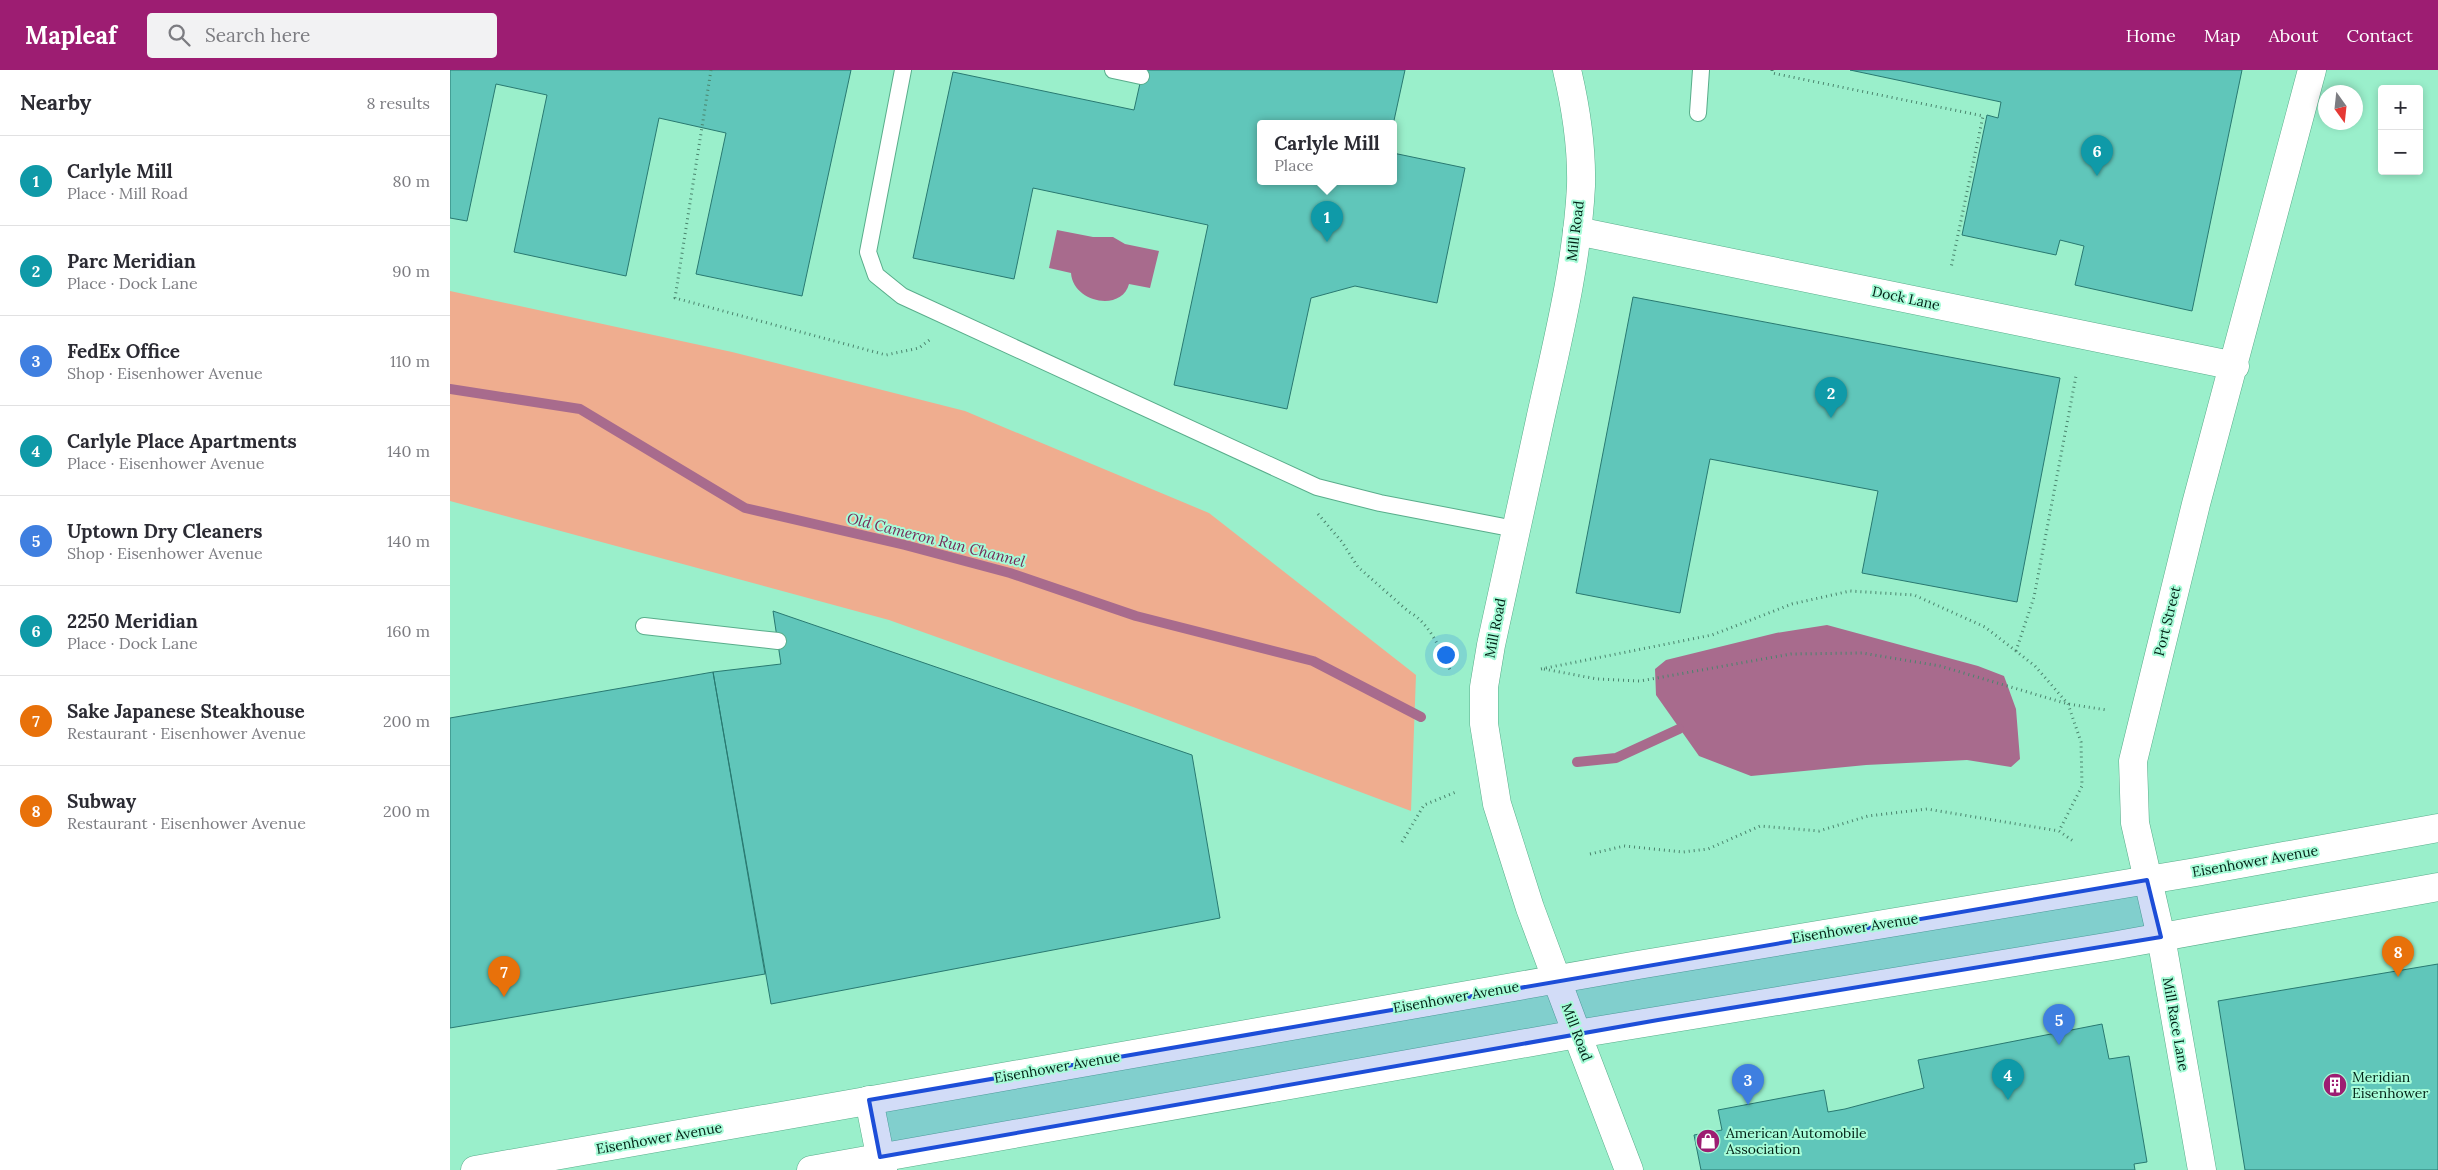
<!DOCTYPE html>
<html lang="en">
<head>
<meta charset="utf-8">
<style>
	body { margin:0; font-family:Lora,serif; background:#f2f2f3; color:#2b2b33 }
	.controls { position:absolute; right:15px; top:15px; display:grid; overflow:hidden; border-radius:5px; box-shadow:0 2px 8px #0003 }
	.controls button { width:45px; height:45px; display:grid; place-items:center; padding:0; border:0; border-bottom:1px solid #e1e1e2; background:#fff; color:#2b2b33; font:25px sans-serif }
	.compass { position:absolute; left:1868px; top:15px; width:45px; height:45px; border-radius:50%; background:#fff; box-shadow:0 2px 8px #0003; rotate:165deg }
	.you { position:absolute; left:995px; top:584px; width:18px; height:18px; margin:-12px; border:4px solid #fff; border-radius:50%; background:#1a73e8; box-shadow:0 0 0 8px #1a73e833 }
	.badge { display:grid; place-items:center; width:32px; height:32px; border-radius:50%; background:#9d1d72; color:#fff; font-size:16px; font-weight:700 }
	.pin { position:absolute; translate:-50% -41px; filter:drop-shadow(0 1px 2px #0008) }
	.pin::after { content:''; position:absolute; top:26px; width:18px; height:15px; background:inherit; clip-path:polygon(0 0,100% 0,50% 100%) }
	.popup { position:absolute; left:807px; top:50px; width:140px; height:65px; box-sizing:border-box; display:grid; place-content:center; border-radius:5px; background:#fff; filter:drop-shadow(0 1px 4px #0005); font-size:16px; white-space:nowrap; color:#7c7c81 }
	.popup b { font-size:19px; color:#2b2b33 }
	.popup::after { content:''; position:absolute; left:50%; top:100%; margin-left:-10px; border:10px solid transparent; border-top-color:#fff }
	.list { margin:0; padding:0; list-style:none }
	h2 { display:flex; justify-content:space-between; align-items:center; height:65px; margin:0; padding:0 20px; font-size:21px }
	h2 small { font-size:16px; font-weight:400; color:#7c7c81 }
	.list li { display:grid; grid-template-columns:32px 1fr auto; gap:15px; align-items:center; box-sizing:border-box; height:90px; padding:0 20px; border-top:1px solid #e1e1e2 }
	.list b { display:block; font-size:19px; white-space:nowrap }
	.list p { margin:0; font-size:16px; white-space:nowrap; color:#7c7c81 }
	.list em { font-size:16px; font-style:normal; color:#7c7c81 }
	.icon { flex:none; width:28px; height:28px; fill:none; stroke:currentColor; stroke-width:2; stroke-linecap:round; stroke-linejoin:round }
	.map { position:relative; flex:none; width:1988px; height:1100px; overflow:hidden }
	header { display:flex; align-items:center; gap:30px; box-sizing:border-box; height:70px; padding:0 25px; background:#9d1d72; color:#fff }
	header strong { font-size:24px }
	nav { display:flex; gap:28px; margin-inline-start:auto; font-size:18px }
	.search { width:350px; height:45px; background:#f2f2f3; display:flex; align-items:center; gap:12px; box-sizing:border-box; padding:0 18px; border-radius:5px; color:#7c7c81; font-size:19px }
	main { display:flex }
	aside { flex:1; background:#fff }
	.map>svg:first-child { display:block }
</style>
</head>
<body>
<header>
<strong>Mapleaf</strong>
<div class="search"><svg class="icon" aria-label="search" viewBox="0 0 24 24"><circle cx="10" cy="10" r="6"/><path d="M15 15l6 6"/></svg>Search here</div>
<nav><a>Home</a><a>Map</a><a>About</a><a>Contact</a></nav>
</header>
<main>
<aside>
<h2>Nearby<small>8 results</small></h2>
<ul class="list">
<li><span class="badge" style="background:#0f9aa8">1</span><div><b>Carlyle Mill</b><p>Place · Mill Road</p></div><em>80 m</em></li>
<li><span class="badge" style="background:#0f9aa8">2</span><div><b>Parc Meridian</b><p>Place · Dock Lane</p></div><em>90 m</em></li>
<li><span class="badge" style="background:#3f7fe0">3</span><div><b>FedEx Office</b><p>Shop · Eisenhower Avenue</p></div><em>110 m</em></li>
<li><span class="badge" style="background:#0f9aa8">4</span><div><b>Carlyle Place Apartments</b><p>Place · Eisenhower Avenue</p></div><em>140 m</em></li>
<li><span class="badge" style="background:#3f7fe0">5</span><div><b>Uptown Dry Cleaners</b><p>Shop · Eisenhower Avenue</p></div><em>140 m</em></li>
<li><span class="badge" style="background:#0f9aa8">6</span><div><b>2250 Meridian</b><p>Place · Dock Lane</p></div><em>160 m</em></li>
<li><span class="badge" style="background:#e8710a">7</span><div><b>Sake Japanese Steakhouse</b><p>Restaurant · Eisenhower Avenue</p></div><em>200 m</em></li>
<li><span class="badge" style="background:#e8710a">8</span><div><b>Subway</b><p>Restaurant · Eisenhower Avenue</p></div><em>200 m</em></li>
</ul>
</aside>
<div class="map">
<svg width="1988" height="1100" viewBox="0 0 1988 1100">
	<rect width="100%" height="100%" fill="#9aefcb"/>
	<path fill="#efad8f" d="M0,221L282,282L515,341L759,443L966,605L961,741L686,638L439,550L0,431Z"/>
	<path fill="#a86b8d" d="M607,160L643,167H663L675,174L709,181L700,218L679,214C672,242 623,233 621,203L599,198Z
		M1377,555L1528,596L1554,606L1566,639L1570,689L1561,697L1517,690L1416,695L1301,706L1249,686L1206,625L1205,599L1216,590L1326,563Z"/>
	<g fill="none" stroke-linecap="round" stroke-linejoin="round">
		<path stroke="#a86b8d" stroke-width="10" d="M0,319L130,339L295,438L455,475L560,503L686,546L863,591L971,647
			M1127,692L1166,688L1229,659"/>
	</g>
	<path fill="#60c6ba" stroke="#297971" d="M0,0H401L352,226L246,204L276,63L209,48L176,206L64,182L97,25L46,14L17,151L0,148Z
		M693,0H955L943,55L811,53V111H943V83L1015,98L987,233L905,216L861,228L837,339L724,315L758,155L583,118L564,209L463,188L503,2L684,40Z
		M1400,0H1792L1742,241L1625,215L1634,176L1610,170L1606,185L1512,165L1537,45L1548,48L1551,32Z
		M1183,227L1610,308L1567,532L1412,503L1428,421L1260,389L1230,543L1126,523Z
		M323,541L742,685L770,848L321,934L263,602L331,594Z
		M263,602L315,904L0,958V648Z
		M1988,894V1100H1795L1768,931Z
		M1652,954L1659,989L1679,986L1697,1092L1684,1094L1685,1100H1251L1244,1065L1272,1060L1268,1040L1374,1020L1378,1042L1395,1039L1474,1018L1468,990Z"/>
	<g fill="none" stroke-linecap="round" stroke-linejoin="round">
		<g stroke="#59ad8b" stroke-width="18">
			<path id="service" d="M453,0L418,182L426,205L452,226L867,417L930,433L1065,459
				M663,0L691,6
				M1248,43L1251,0
				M194,556L328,571"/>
		</g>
		<g stroke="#59ad8b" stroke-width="29">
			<path id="minor" d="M1127,161L1785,296
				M419,1030L433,1100
				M1752,1100L1711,867L1685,753L1683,691L1746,434L1862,0"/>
		</g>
		<g stroke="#59ad8b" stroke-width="29">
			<path id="tertiary" d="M1127,964L1179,1100"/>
		</g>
		<g stroke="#59ad8b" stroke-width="29">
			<path id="secondary" d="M1117,0C1126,38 1132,77 1131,116C1127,195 1107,273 1090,350C1073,425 1057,500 1041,575L1034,617V654L1047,734L1080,838L1127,964
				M25,1100L1188,895L1746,802L1988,758
				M361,1100L1127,964L1662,876L1988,817"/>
		</g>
		<path stroke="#4a846d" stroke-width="3" stroke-dasharray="1 4" stroke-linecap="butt" d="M261,0L225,228L436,285L469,278L482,268
			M1322,0V3L1533,46L1501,198
			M868,444L892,472L908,497L959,542C980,553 991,581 1001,602
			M1566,581L1584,527L1626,306
			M1091,599L1262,565L1342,534L1400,521L1464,525L1535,557L1585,596L1618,634L1631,672L1632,716L1609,761
			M1094,599L1147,609L1190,611L1341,584L1412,583L1490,596L1618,634L1657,640
			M952,772L974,735L1006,722
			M1140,784L1174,776L1233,782L1258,779L1310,756L1369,761L1418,746L1477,739L1609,761L1623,771"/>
		<use href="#service" stroke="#fff" stroke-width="16"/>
		<use href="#minor" stroke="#fff" stroke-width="28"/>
		<use href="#tertiary" stroke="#fff" stroke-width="28"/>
		<use href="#secondary" stroke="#fff" stroke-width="28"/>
	</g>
	<path fill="#1d4ed8" fill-opacity="0.2" stroke="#1d4ed8" stroke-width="4" stroke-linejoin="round" d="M1697,810L1711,867L1208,950L430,1087L419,1030Z"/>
	<defs>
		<g id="building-disc" transform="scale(1.25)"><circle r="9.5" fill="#9d1d72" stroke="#a7fcd8"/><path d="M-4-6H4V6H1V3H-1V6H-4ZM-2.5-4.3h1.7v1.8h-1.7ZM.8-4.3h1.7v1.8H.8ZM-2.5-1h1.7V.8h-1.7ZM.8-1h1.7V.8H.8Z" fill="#fff"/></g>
		<g id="shop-disc" transform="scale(1.25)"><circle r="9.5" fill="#9d1d72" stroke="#a7fcd8"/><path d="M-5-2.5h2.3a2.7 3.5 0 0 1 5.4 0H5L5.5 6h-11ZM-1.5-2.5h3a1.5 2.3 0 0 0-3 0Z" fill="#fff"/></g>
	</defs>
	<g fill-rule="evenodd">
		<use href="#building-disc" x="1885" y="1015"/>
		<use href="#shop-disc" x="1258" y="1071"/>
	</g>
	<g text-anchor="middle" stroke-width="4" stroke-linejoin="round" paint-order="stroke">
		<g font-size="14" fill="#002115" stroke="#a7fcd8">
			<text transform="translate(1125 161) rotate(-83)" y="5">Mill Road</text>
			<text transform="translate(1456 228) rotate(12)" y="5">Dock Lane</text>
			<text transform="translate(1717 551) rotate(-76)" y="5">Port Street</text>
			<text transform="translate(1045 558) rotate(-79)" y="5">Mill Road</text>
			<text transform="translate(1805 791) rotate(-10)" y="5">Eisenhower Avenue</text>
			<text transform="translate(1405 858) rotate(-9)" y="5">Eisenhower Avenue</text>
			<text transform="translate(1006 927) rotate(-10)" y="5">Eisenhower Avenue</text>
			<text transform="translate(1726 954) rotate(80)" y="5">Mill Race Lane</text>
			<text transform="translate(1127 962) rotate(69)" y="5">Mill Road</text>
			<text transform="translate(607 997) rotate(-10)" y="5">Eisenhower Avenue</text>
			<text transform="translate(209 1068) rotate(-10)" y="5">Eisenhower Avenue</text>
		</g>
		<g font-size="14" fill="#002115" stroke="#a7fcd8" text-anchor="start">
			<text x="1902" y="1012">Meridian<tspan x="1902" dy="16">Eisenhower</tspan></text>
			<text x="1276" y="1068">American Automobile<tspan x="1276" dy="16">Association</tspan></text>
		</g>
		<g font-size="15" font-style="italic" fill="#762a59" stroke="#a7fcd8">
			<text transform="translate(486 470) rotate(14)" y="5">Old Cameron Run Channel</text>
		</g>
	</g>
</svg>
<div class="controls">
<button>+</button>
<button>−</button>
</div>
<svg class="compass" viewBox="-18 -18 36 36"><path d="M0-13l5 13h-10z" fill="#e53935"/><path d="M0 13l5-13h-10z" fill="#7c7c81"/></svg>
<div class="you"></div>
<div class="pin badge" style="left:877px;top:172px;background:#0f9aa8">1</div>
<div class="popup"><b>Carlyle Mill</b>Place</div>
<div class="pin badge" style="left:1381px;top:348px;background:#0f9aa8">2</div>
<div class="pin badge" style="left:1298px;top:1035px;background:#3f7fe0">3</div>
<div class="pin badge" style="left:1558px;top:1030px;background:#0f9aa8">4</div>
<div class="pin badge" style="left:1609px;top:975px;background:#3f7fe0">5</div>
<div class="pin badge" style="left:1647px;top:106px;background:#0f9aa8">6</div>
<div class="pin badge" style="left:54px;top:927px;background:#e8710a">7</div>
<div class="pin badge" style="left:1948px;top:907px;background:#e8710a">8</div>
</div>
</main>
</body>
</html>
